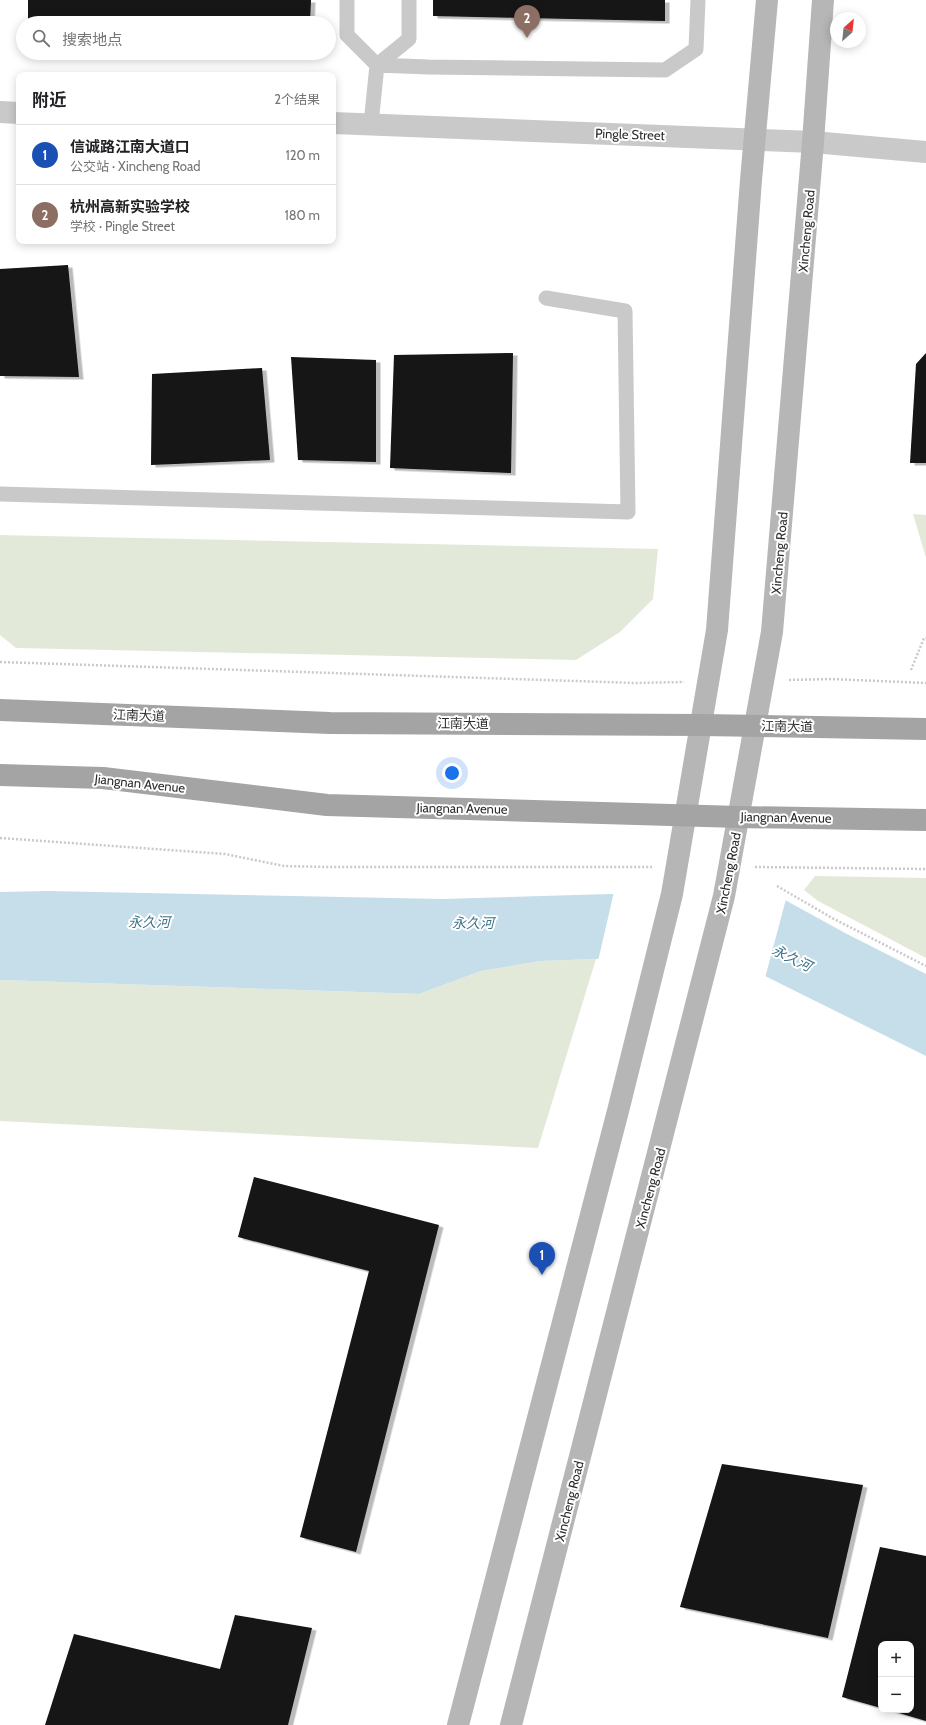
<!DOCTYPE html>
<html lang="zh">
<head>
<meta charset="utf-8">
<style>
	body { margin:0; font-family:Cabin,"Noto Sans SC",sans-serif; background:#f6f6f6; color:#202124 }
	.controls { position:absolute; right:12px; bottom:12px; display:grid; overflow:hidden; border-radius:8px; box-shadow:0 2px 10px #0003 }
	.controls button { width:36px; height:36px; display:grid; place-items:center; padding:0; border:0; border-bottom:1px solid #e0e0e0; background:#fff; color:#202124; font:20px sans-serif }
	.compass { position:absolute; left:830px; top:12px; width:36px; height:36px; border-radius:50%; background:#fff; box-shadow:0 2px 10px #0003; rotate:27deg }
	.you { position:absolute; left:452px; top:773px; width:14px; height:14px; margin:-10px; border:3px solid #fff; border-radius:50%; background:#1a73e8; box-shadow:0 0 0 6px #1a73e833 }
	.badge { display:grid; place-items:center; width:26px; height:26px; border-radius:50%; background:#2563eb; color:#fff; font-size:13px; font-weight:700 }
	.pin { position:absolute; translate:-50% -33px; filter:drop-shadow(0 1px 2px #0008) }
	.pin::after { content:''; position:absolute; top:21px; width:14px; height:12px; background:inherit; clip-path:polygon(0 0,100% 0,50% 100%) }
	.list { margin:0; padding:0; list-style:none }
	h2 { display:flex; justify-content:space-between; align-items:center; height:52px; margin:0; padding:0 16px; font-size:17px }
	h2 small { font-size:13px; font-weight:400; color:#757577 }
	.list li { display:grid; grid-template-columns:26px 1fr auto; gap:12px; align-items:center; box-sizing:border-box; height:60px; padding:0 16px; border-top:1px solid #e0e0e0 }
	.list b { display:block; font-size:15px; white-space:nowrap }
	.list p { margin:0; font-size:13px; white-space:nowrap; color:#757577 }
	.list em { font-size:13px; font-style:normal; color:#757577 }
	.icon { flex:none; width:22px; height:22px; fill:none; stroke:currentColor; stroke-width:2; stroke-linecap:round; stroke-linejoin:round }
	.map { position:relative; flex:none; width:926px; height:1725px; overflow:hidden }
	.search { position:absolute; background:#fff; box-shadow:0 2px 10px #0003; left:16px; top:16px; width:320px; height:44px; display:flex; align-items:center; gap:10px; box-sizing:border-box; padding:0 14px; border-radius:22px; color:#757577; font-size:15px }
	.panel { position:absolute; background:#fff; box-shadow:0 2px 10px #0003; left:16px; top:72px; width:320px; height:172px; border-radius:8px }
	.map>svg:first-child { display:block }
</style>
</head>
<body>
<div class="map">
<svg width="926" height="1725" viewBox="0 0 926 1725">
	<defs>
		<filter id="shadow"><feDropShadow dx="4.5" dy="2.5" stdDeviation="0" flood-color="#0004"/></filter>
	</defs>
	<rect width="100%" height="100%" fill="#fff"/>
	<path fill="#e3e9d9" d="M913,514L926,515V558Z
		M0,535L658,549L653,599L620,632L576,660L16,648L0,635Z
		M815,876L926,878V958L818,901L804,890Z
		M596,959L538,1148L0,1121V980L419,994L481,971L541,961Z"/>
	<path fill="#c6dee9" d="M48,891L443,899L610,894L785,900L847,934L926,974V1056L765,976L596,959L541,961L481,971L419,994L0,980V892Z"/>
	<path fill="#fff" d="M614,892L786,899L765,978L598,961Z"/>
	<path fill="#131313" filter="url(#shadow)" d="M28,0H311L310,23H28Z
		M433,0H665V21L433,16Z
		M68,265L79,377L0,376V269Z
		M513,353L511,473L390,468L394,355Z
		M926,353V463H910L916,364Z
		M291,357L376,360V462L298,460Z
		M262,368L270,460L151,465L152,374Z
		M254,1177L439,1225L356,1552L300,1537L369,1271L238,1237Z
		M722,1464L863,1485L828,1638L680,1607Z
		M880,1547L926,1556V1721L889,1710H911V1644H881V1708L842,1697Z
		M235,1615L312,1628L288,1725H45L74,1634L220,1669Z"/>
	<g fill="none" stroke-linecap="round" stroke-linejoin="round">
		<path stroke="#c9c9c9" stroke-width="2.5" stroke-dasharray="2 2" stroke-linecap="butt" d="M0,662L635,683L684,682
			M911,670L924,638H926
			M789,680L831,679L926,683
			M0,838L225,854L284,866L326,867H652
			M755,867L926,869
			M777,886L834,919L926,966"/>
		<path stroke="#c9c9c9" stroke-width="15" d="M347,0V35L377,65L409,39V0
			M371,124L377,65L428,67L665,70L696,49L698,0
			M0,494L628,512L625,311L546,298"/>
		<path stroke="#c9c9c9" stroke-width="22" d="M0,112L19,113
			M333,123L813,142"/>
		<path stroke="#c9c9c9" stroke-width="22" d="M813,142L926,152"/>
		<path stroke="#b6b6b6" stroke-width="22" d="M458,1725L618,1111L672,894L717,630L751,180L767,0
			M511,1725L724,896L772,632L813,142L823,0"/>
		<path stroke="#a4a4a4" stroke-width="22" d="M0,710L330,723L701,725L926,729
			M0,775L103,778L327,805L739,817L926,820"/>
	</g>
	<g text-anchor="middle" stroke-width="4" stroke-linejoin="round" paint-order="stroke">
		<g font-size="13" fill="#2c2c2c" stroke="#fff">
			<text transform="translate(630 134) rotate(2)" y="5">Pingle Street</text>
			<text transform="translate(806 231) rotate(-85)" y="5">Xincheng Road</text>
			<text transform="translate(779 553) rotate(-85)" y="5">Xincheng Road</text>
			<text transform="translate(139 715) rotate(2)" y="5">江南大道</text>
			<text x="463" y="728">江南大道</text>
			<text transform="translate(787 726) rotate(1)" y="5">江南大道</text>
			<text transform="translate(140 783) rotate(6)" y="5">Jiangnan Avenue</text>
			<text transform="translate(462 808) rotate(1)" y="5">Jiangnan Avenue</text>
			<text transform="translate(786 817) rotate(1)" y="5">Jiangnan Avenue</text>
			<text transform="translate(728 873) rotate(-79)" y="5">Xincheng Road</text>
			<text transform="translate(650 1188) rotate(-75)" y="5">Xincheng Road</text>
			<text transform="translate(569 1501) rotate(-76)" y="5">Xincheng Road</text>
		</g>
		<g font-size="14" font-style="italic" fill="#3e7389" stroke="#fff">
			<text x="149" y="927">永久河</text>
			<text x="473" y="928">永久河</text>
			<text transform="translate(792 958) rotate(26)" y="5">永久河</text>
		</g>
	</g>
</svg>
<div class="controls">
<button>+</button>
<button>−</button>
</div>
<svg class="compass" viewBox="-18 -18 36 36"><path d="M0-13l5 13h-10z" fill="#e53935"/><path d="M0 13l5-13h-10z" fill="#757577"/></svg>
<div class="you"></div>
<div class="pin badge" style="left:542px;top:1275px;background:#1a4fb4">1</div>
<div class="pin badge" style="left:527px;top:38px;background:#8d6e63">2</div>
<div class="search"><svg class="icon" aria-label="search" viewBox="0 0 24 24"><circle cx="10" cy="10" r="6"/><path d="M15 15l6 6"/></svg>搜索地点</div>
<section class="panel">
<h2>附近<small>2个结果</small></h2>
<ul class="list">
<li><span class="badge" style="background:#1a4fb4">1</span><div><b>信诚路江南大道口</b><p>公交站 · Xincheng Road</p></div><em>120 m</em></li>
<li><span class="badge" style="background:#8d6e63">2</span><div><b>杭州高新实验学校</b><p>学校 · Pingle Street</p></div><em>180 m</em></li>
</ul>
</section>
</div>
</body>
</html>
